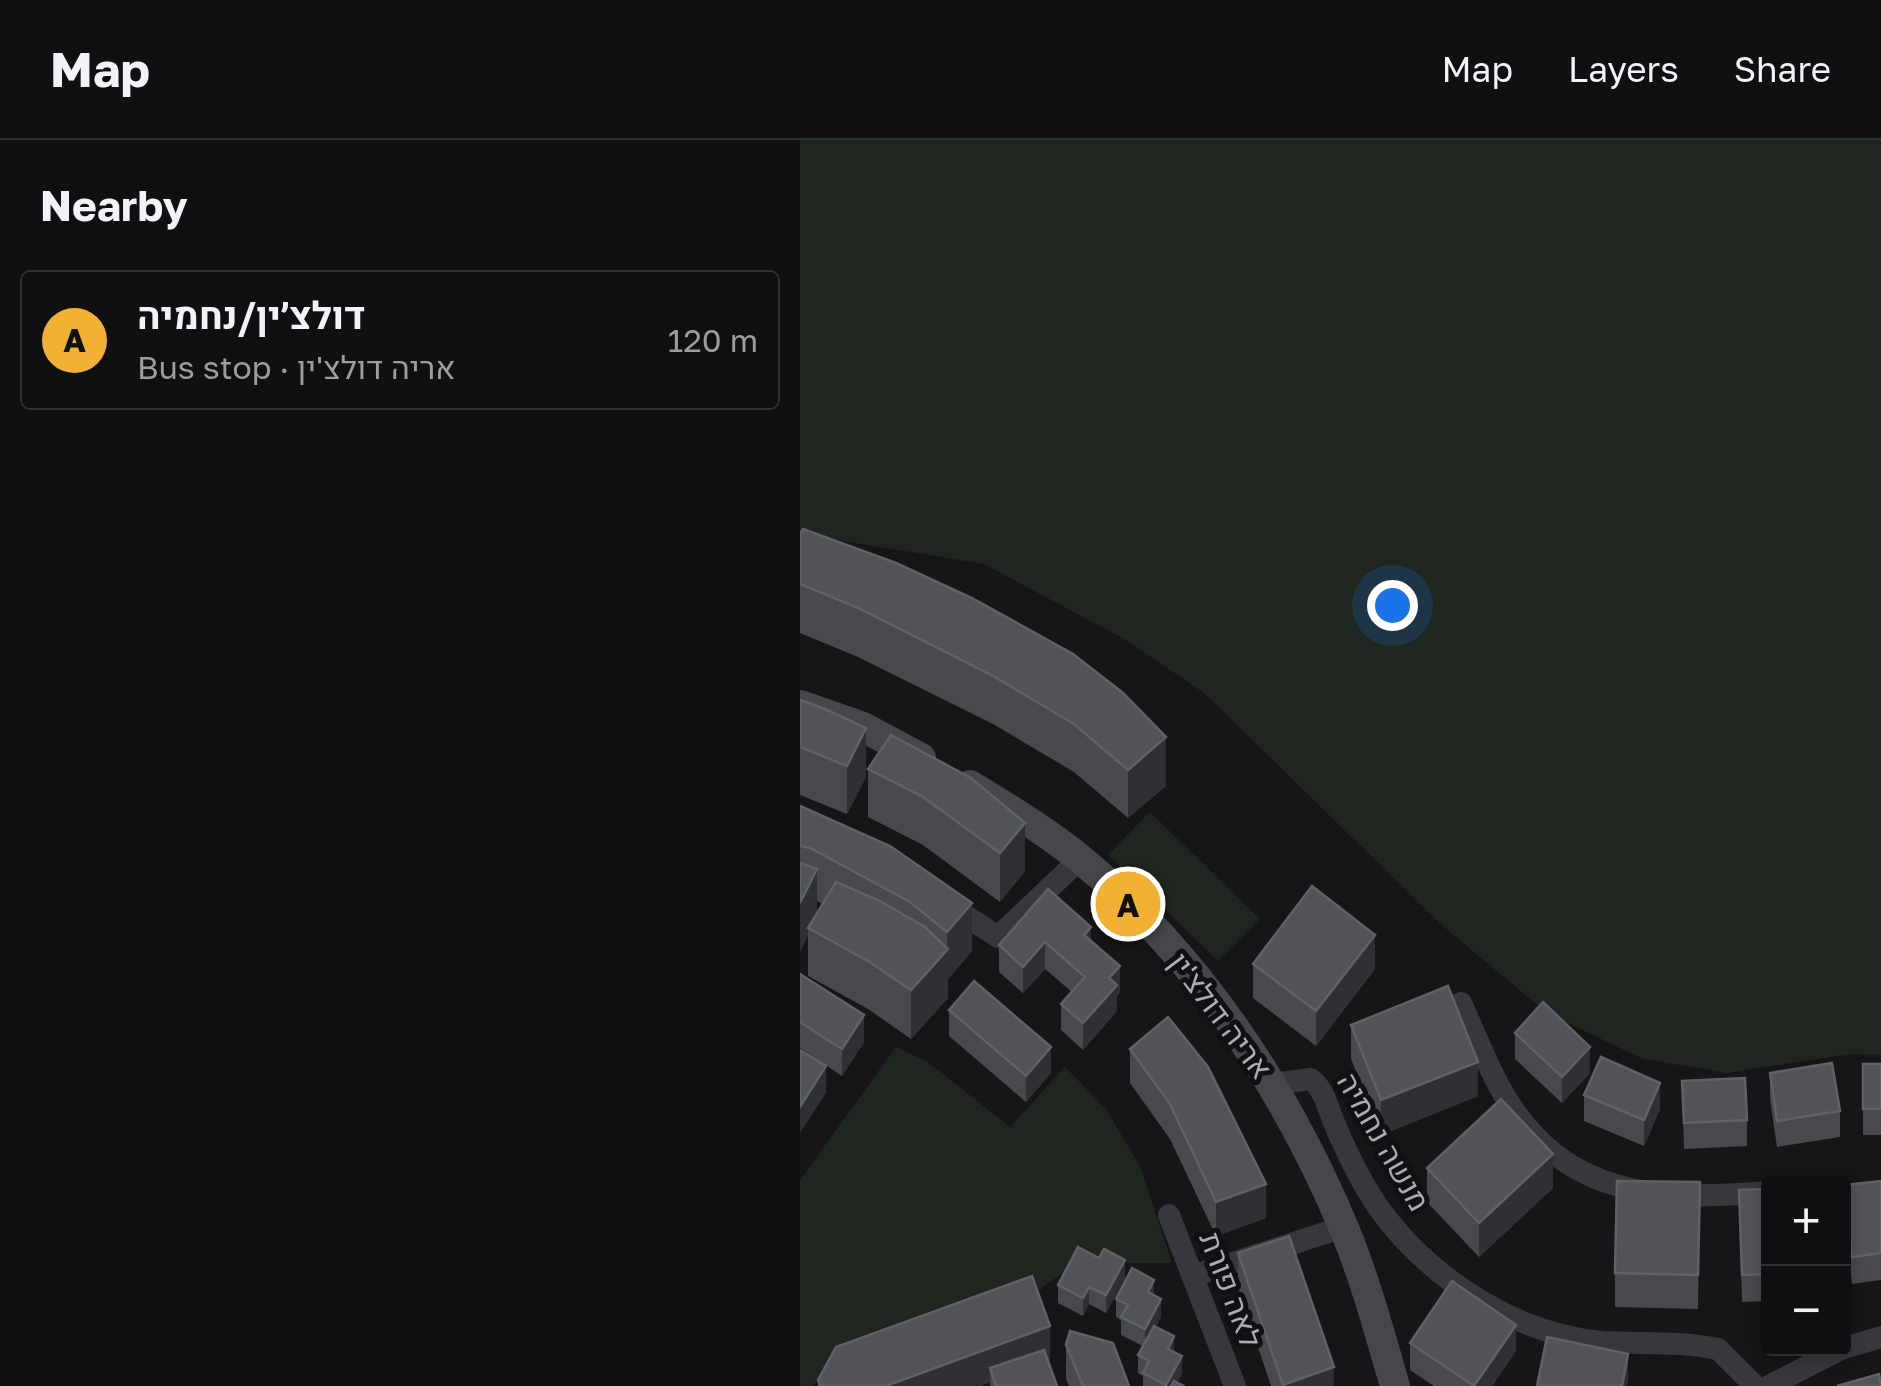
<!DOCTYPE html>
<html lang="en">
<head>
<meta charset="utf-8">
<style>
	body { margin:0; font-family:"Golos Text",Heebo,sans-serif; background:#1e1e20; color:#f1f3f6 }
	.controls { position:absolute; right:30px; bottom:30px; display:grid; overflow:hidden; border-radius:10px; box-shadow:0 5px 15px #0003 }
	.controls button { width:90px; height:90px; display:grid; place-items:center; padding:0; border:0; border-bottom:2px solid #303032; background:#101012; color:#f1f3f6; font:50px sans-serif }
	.you { position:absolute; left:592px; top:465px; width:35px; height:35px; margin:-25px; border:8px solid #fff; border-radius:50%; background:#1a73e8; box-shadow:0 0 0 15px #1a73e833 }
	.badge { display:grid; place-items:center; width:65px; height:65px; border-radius:50%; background:#f2b134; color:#111; font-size:32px; font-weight:700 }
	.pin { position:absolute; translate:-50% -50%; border:5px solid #fff; box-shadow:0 2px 10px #0006 }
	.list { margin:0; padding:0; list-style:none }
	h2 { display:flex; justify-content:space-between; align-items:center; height:130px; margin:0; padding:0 40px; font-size:42px }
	h2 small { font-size:32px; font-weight:400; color:#9c9d9f }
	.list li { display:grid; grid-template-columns:65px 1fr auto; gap:30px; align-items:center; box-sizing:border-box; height:140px; margin:0 20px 20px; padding:0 20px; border:2px solid #303032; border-radius:10px }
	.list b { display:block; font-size:38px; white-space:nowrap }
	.list p { margin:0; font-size:32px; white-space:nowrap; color:#9c9d9f }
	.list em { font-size:32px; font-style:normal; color:#9c9d9f }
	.map { position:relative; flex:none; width:1081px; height:1246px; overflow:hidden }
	header { display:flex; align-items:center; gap:60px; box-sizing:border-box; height:140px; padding:0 50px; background:#101012; border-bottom:2px solid #303032 }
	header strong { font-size:48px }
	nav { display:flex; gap:55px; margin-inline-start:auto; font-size:35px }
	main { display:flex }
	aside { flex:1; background:#101012 }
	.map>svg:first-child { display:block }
</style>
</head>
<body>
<header>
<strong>Map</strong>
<nav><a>Map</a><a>Layers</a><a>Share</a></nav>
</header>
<main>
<aside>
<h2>Nearby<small></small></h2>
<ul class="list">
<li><span class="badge">A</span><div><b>דולצ׳ין/נחמיה</b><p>Bus stop · אריה דולצ'ין</p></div><em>120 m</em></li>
</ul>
</aside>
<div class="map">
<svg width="1081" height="1246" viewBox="0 0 1081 1246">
	<rect width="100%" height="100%" fill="#161618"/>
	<path fill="#1e261f" d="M0,0H1081V915L1050,914L927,933L843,919L747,873L644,787L404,553L326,500L184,424L0,394Z
		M350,672L460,779L418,821L308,715Z
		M96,907L128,922L210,987L265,927L306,969L341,1028L372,1123H328L288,1115L232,1155L27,1228L13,1246H0V1040Z"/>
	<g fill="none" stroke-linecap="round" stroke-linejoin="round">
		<path stroke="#37383d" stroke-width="22" d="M146,763L198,797L280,719
			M661,863C675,893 687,926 704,955C766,1059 859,1061 968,1052
			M472,944L511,939C526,952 527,967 535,985C547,1013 561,1042 578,1067C628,1137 715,1195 803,1202C841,1204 880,1201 918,1209L955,1246
			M369,1075L435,1246
			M393,1136L543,1087
			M1044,1208L1081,1197
			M969,1246L1043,1208"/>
		<path stroke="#45474d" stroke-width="30" d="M0,565L63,587L121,618
			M170,645C209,669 249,693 284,722C401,820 488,953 546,1093C566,1142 580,1195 595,1246"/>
	</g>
	<path fill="#47494d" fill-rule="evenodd" d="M0,394L366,646L328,678L274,632L193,584L58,517L0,493Z
		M0,560L66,637L47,674L0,655Z
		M68,629L225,683V731L200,762L123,705L68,677Z
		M0,666L172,811L148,839V858L111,899L68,869L8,836V795L0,812ZM17,761L23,764L17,774Z
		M291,801L320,852L317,856V871L283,910L261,890V864L272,852L245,829L223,853L199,832V805Z
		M453,824L575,829L516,906L453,858Z
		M0,834L64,902L42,936L0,908Z
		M149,870L251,933L226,962L149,896Z
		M551,885L678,956L581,995L551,919Z
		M715,893L790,933L762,963L715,919Z
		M330,909L466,1078L416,1096L370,999L330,943Z
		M1063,924H1081V995H1063Z
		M970,933L1040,971V997L977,1007L970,959Z
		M882,941L947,980V1006L884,1009Z
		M784,955L860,969L844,1006L784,981Z
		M627,1028L753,1048L679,1117L627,1062Z
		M1081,1041V1140L1052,1144L1044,1078V1045Z
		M900,1042L898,1169L815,1167V1133Z
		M968,1049V1161L942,1162L939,1050Z
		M438,1113L534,1246H471L438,1147Z
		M325,1138L306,1173L289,1164L283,1176L258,1163V1145Z
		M354,1156L361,1177L356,1187L374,1212L382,1234L377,1242L384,1246H343V1236L338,1233V1215L343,1206L321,1195V1180L316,1177V1159Z
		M610,1203L716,1211L692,1246H634L610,1230Z
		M266,1205L329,1246H269L266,1239Z
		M248,1221L257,1246H190V1242L181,1246H18V1240L250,1221Z"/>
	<path fill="#2f3033" d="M66,588V637L47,674V626Z
		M366,597V646L328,678V630Z
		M225,683V731L200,762V713Z
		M17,729V778L8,788V795L0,812V763Z
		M172,763V811L148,839V858L111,899V850L147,810V792Z
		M291,787V814L284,795Z
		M575,795V829L516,906V871Z
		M245,802V829L223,853V827Z
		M320,826V852L317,856V871L283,910V883L309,838Z
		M64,875V902L42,936V909Z
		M251,907V933L226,962V936Z
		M790,907V933L762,963V937Z
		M678,922V956L581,995V960Z
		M26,926V953L0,993V967Z
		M860,943V969L844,1006V980Z
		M753,1014V1048L679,1117V1083Z
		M466,1044V1078L416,1096V1062Z
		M325,1120V1138L306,1173V1155Z
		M354,1140V1158L348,1152Z
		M289,1147V1164L283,1176V1158Z
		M361,1159V1177L345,1207V1189Z
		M716,1185V1211L692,1246H674Z
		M250,1186V1221L195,1241L190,1228V1242L181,1246H86Z
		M374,1196V1214L368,1209Z
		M828,1214V1240L827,1246H822Z
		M382,1216V1234L375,1246H366Z
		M534,1227V1246H483V1245Z"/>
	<path fill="#525359" stroke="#5f6168" stroke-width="2.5" d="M3,389L96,423L172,458L273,514L323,553L366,597L328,630L274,584L193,536L58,468L0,444V394Z
		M0,560L25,569L66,588L47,626L0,607Z
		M91,595L171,638L225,683L200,713L123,657L68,629Z
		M0,666L90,706L172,763L147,792L110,762L10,708L0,706Z
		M0,723L17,729L0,763Z
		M36,742L80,761L125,787L148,809L111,850L68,821L8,788Z
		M512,746L575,795L516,871L453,824Z
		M248,749L291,787L284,795L320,826L309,838L317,845L283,883L261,864L285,837L245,802L223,827L199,805Z
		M0,834L64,875L42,909L0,882Z
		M174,841L251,907L226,936L149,870Z
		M648,846L678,922L581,960L551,885Z
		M743,862L790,907L762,937L715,893Z
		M368,877L408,927L466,1044L416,1062L370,964L330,909Z
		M0,910L26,926L0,967Z
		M801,917L860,943L844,980L784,955Z
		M1032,923L1040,971L977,981L970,933Z
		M1063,924H1081V969H1063Z
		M945,938L947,980L884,983L882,941Z
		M701,959L753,1014L679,1083L627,1028Z
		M817,1041L900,1042L898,1135L815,1133Z
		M1081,1041V1113L1052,1117L1044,1045Z
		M968,1049V1134L942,1135L939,1050Z
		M489,1096L534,1227L483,1245L438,1113Z
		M278,1107L299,1118L304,1109L325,1120L306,1155L289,1147L283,1158L258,1145Z
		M332,1128L354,1140L348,1152L361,1159L345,1189L321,1177L328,1165L316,1159Z
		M232,1136L250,1186L86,1246H20L18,1240L36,1207Z
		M652,1141L716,1185L674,1246L610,1203Z
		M354,1186L374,1196L368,1209L382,1216L366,1245L343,1233L349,1221L338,1215Z
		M270,1191L313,1203L329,1246H283L266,1205Z
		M747,1197L828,1214L822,1246H737Z
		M244,1210L257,1246H196L190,1228Z
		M1079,1234L1081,1246H1037Z
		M374,1241L384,1246H371Z"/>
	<g text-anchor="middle" stroke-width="10" stroke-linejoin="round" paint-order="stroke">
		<g font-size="30" fill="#a8adb8" stroke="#111113">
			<text transform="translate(420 876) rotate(53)" y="10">אריה דולצ'ין</text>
			<text transform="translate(583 1002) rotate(60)" y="10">מנשה נחמיה</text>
			<text transform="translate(430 1150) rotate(69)" y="10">לאה פורת</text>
		</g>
	</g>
</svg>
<div class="controls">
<button>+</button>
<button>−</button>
</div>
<div class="you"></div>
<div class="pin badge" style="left:328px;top:764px">A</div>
</div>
</main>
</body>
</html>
